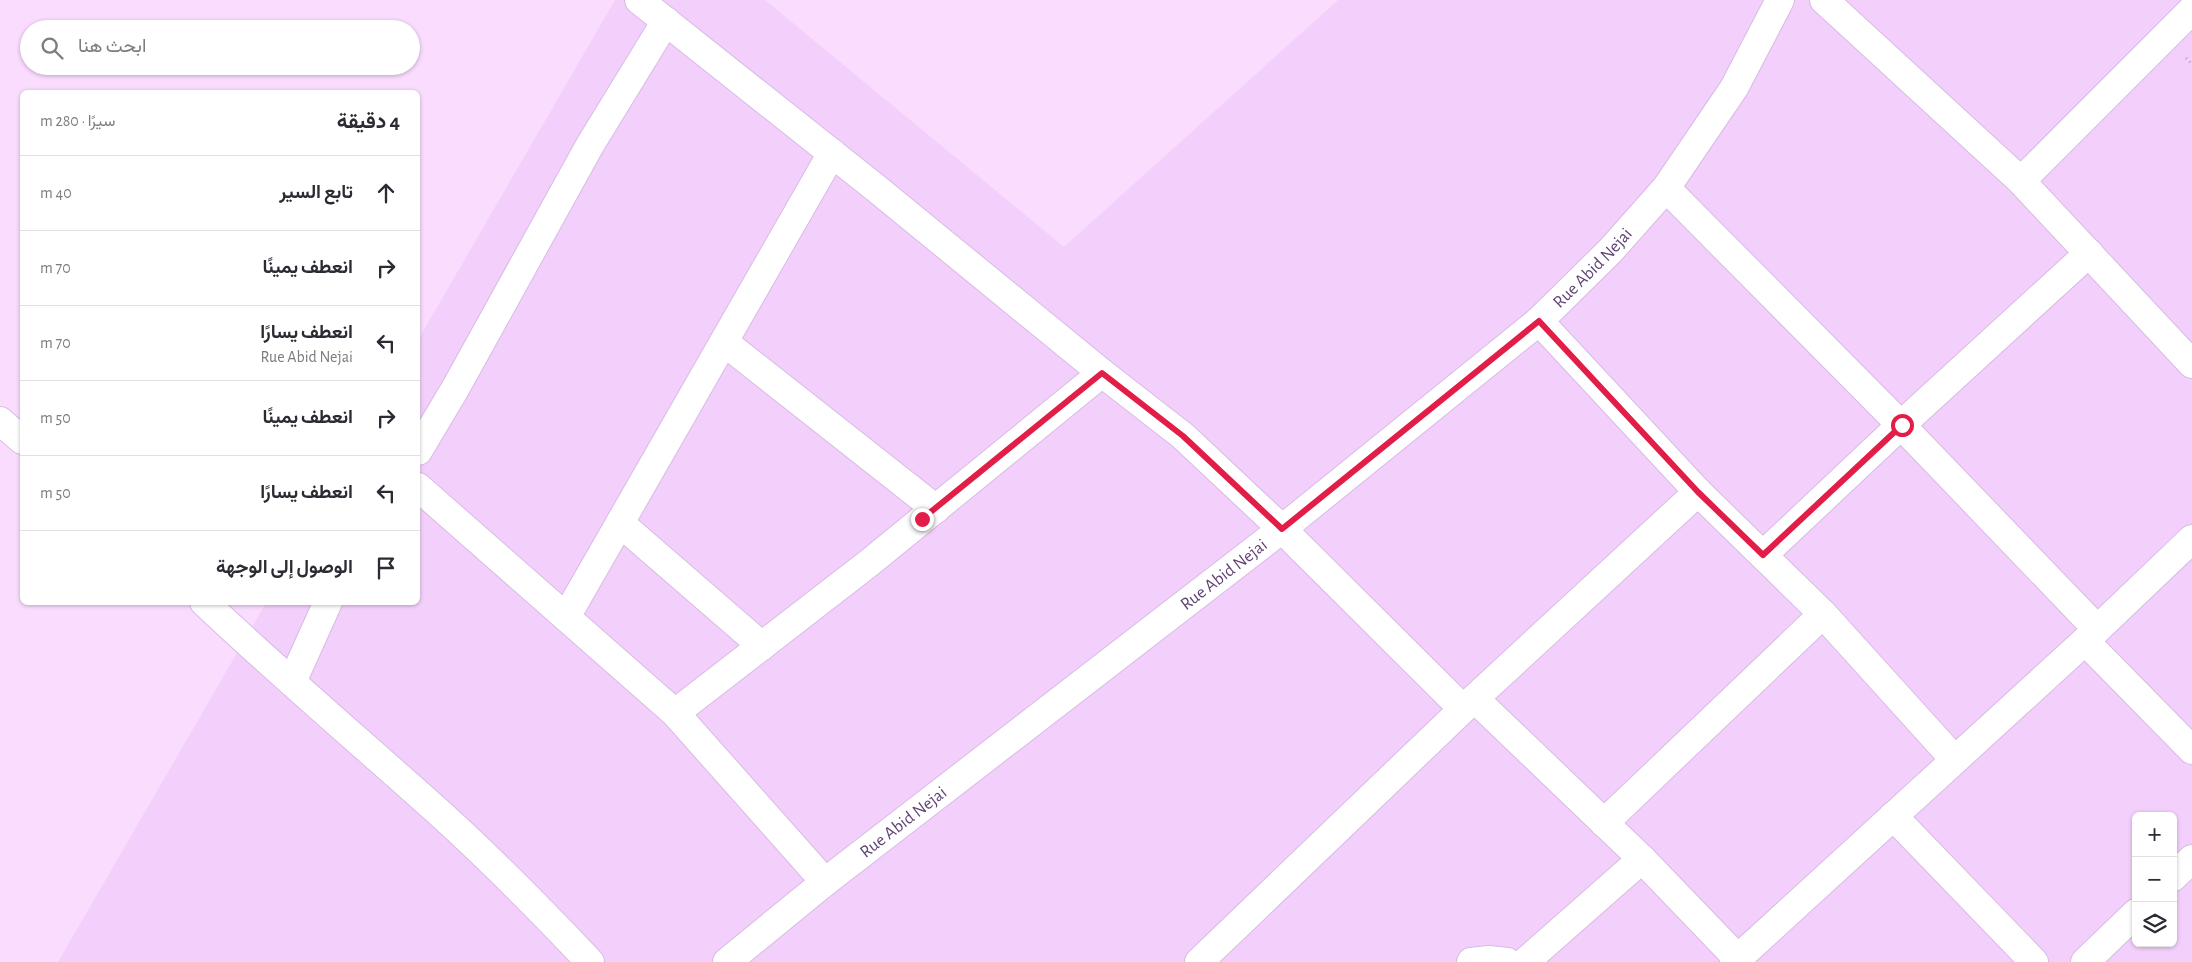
<!DOCTYPE html>
<html lang="ar">
<head>
<meta charset="utf-8">
<style>
	body { margin:0; font-family:"Alegreya Sans",Vazirmatn,sans-serif; background:#f7f7f7; color:#2b2b33; direction:rtl }
	.controls { position:absolute; right:15px; bottom:15px; display:grid; overflow:hidden; border-radius:8px; box-shadow:0 1px 4px #0004 }
	.controls button { width:45px; height:45px; display:grid; place-items:center; padding:0; border:0; border-bottom:1px solid #e1e1e2; background:#fff; color:#2b2b33; font:25px sans-serif }
	.stop { position:absolute; width:15px; height:15px; margin:-11px; border:4px solid #e11d48; border-radius:50%; background:#fff }
	.stop.end { background:#e11d48; border-color:#fff; box-shadow:0 1px 5px #0008 }
	.list { margin:0; padding:0; list-style:none }
	h2 { display:flex; justify-content:space-between; align-items:center; height:65px; margin:0; padding:0 20px; font-size:21px }
	h2 small { font-size:16px; font-weight:400; color:#7c7c81 }
	.list li { display:grid; grid-template-columns:32px 1fr auto; gap:15px; align-items:center; box-sizing:border-box; height:75px; padding:0 20px; border-top:1px solid #e1e1e2 }
	.list b { display:block; font-size:19px; white-space:nowrap }
	.list p { margin:0; font-size:16px; white-space:nowrap; color:#7c7c81 }
	.list em { font-size:16px; font-style:normal; color:#7c7c81 }
	.icon { flex:none; width:28px; height:28px; fill:none; stroke:currentColor; stroke-width:2; stroke-linecap:round; stroke-linejoin:round }
	.map { position:relative; flex:none; width:2192px; height:962px; overflow:hidden; direction:ltr }
	.search { position:absolute; background:#fff; box-shadow:0 1px 4px #0004; left:20px; top:20px; width:400px; height:55px; display:flex; align-items:center; gap:12px; box-sizing:border-box; padding:0 18px; border-radius:28px; color:#7c7c81; font-size:19px }
	.panel { position:absolute; background:#fff; box-shadow:0 1px 4px #0004; left:20px; top:90px; width:400px; height:515px; border-radius:8px; direction:rtl }
	.map>svg:first-child { display:block }
</style>
</head>
<body>
<div class="map">
<svg width="2192" height="962" viewBox="0 0 2192 962">
	<rect width="100%" height="100%" fill="#f9dcfe"/>
	<path fill="#f2d0fb" fill-rule="evenodd" d="M615,0H765L1064,247L1338,0H2192V962H58L266,603L418,602V340ZM2136,816H2173V943H2136Z"/>
	<g fill="none" stroke-linecap="round" stroke-linejoin="round">
		<g stroke="#d8bbe4" stroke-width="30">
			<g id="street">
				<path d="M639,0L877,189L1102,373L1183,436L1282,529L1463,709"/>
				<path d="M1824,0L2021,181L2192,364"/>
				<path d="M2021,181L2192,10"/>
				<path d="M1666,188L1901,425L2097,629"/>
				<path d="M1539,321L1698,492L1823,614L1954,759"/>
				<path d="M724,342L936,509"/>
				<path d="M0,421L22,440"/>
				<path d="M418,451L455,389L590,145L666,21"/>
				<path d="M418,487L675,713L825,882"/>
				<path d="M620,523L762,646"/>
				<path d="M1763,555L1901,425L2089,253"/>
				<path d="M204,602C276,670 351,734 425,800C483,851 537,906 590,962"/>
				<path d="M566,617L832,153"/>
				<path d="M2085,641L2192,750"/>
				<path d="M292,682L328,602"/>
				<path d="M1475,699L1642,859L1741,962"/>
				<path d="M675,713L869,563L1102,373"/>
				<path d="M1893,816L2034,962"/>
				<path d="M1604,823L1823,614"/>
				<path d="M2173,877L2192,859"/>
				<path id="s1" d="M727,962L825,882L1282,529L1539,321L1611,250L1666,188L1734,88L1780,0"/>
				<path d="M1199,962L1463,709L1698,492"/>
				<path d="M1471,962L1489,960L1507,962"/>
				<path d="M1525,962L1642,859"/>
				<path d="M1734,962L2085,641L2192,539"/>
				<path d="M2085,962L2136,913"/>
			</g>
		</g>
		<path stroke="#c095da" stroke-width="3" stroke-dasharray="1 4" stroke-linecap="butt" d="M2186,58L2192,64"/>
		<use href="#street" stroke="#fff" stroke-width="28"/>
	</g>
	<g fill="none" stroke-linecap="round" stroke-linejoin="round">
		<path stroke="#e11d48" stroke-width="6" d="M922,519L1102,373L1183,436L1282,529L1539,321L1698,492L1763,555L1902,425"/>
	</g>
	<g text-anchor="middle" stroke-width="4" stroke-linejoin="round" paint-order="stroke">
		<g font-size="18" fill="#604474" stroke="#fbe4ff">
			<text dy="6" stroke="none"><textPath href="#s1" startOffset="1110">Rue Abid Nejai</textPath></text>
			<text dy="6" stroke="none"><textPath href="#s1" startOffset="630">Rue Abid Nejai</textPath></text>
			<text dy="6" stroke="none"><textPath href="#s1" startOffset="225">Rue Abid Nejai</textPath></text>
		</g>
	</g>
</svg>
<div class="controls">
<button>+</button>
<button>−</button>
<button><svg class="icon" aria-label="layers" viewBox="0 0 24 24"><path d="M12 4l9 5-9 5-9-5zM3 14l9 5 9-5"/></svg></button>
</div>
<div class="stop" style="left:1902px;top:425px"></div>
<div class="stop end" style="left:922px;top:519px"></div>
<div class="search"><svg class="icon" aria-label="search" viewBox="0 0 24 24"><circle cx="10" cy="10" r="6"/><path d="M15 15l6 6"/></svg>ابحث هنا</div>
<section class="panel">
<h2>4 دقيقة<small>سيرًا · 280 m</small></h2>
<ul class="list">
<li><svg class="icon" aria-label="ahead" viewBox="0 0 24 24"><path d="M12 20V5M6 11l6-6 6 6"/></svg><div><b>تابع السير</b></div><em>40 m</em></li>
<li><svg class="icon" aria-label="right" viewBox="0 0 24 24"><path d="M7 20v-9h11M14 6l5 5-5 5"/></svg><div><b>انعطف يمينًا</b></div><em>70 m</em></li>
<li><svg class="icon" aria-label="left" viewBox="0 0 24 24"><path d="M17 20v-9H6M10 6l-5 5 5 5"/></svg><div><b>انعطف يسارًا</b><p>Rue Abid Nejai</p></div><em>70 m</em></li>
<li><svg class="icon" aria-label="right" viewBox="0 0 24 24"><path d="M7 20v-9h11M14 6l5 5-5 5"/></svg><div><b>انعطف يمينًا</b></div><em>50 m</em></li>
<li><svg class="icon" aria-label="left" viewBox="0 0 24 24"><path d="M17 20v-9H6M10 6l-5 5 5 5"/></svg><div><b>انعطف يسارًا</b></div><em>50 m</em></li>
<li><svg class="icon" aria-label="arrive" viewBox="0 0 24 24"><path d="M6 21V4h12l-3 4 3 4H6"/></svg><div><b>الوصول إلى الوجهة</b></div></li>
</ul>
</section>
</div>
</body>
</html>
